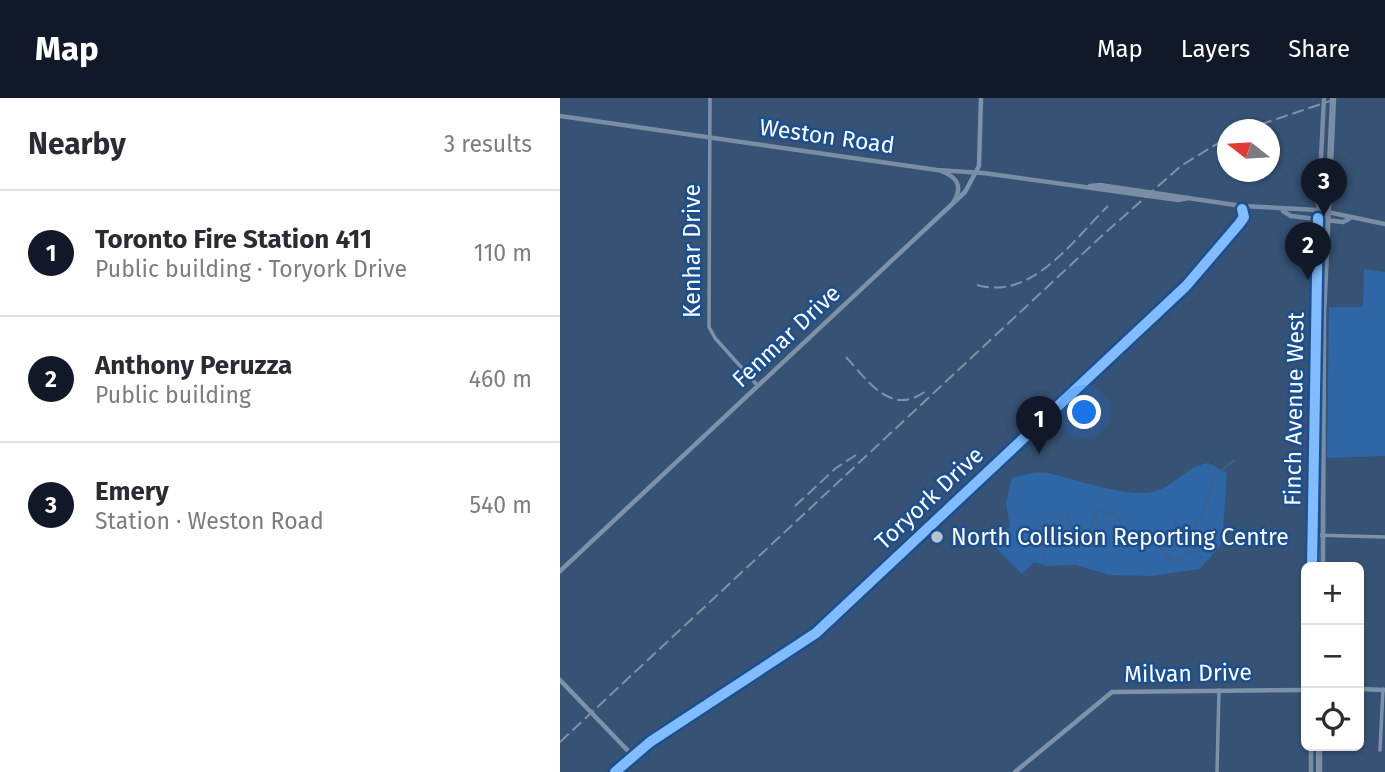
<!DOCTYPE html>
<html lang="en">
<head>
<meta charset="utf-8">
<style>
	body { margin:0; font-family:"Fira Sans",sans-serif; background:#f7f7f7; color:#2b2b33 }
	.controls { position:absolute; right:21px; bottom:21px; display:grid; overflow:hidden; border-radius:10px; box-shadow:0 2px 5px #0004 }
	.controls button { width:63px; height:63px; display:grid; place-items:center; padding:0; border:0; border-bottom:2px solid #e1e1e2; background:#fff; color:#2b2b33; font:35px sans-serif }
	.compass { position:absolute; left:657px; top:21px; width:63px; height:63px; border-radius:50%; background:#fff; box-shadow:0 2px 5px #0004; rotate:287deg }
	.you { position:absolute; left:525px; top:315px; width:24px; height:24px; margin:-18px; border:5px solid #fff; border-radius:50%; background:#1a73e8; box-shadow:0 0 0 10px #1a73e833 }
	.badge { display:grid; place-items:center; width:46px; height:46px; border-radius:50%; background:#111827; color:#fff; font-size:23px; font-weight:700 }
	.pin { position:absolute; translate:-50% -58px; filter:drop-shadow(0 2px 4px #0008) }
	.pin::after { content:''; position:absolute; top:37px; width:24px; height:21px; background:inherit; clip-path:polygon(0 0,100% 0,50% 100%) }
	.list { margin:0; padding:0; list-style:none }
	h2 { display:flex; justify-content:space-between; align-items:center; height:91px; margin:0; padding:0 28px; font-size:30px }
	h2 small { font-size:23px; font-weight:400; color:#7c7c81 }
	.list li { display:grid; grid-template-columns:46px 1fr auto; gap:21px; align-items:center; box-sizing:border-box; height:126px; padding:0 28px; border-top:2px solid #e1e1e2 }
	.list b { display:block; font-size:26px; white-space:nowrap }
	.list p { margin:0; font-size:23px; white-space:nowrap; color:#7c7c81 }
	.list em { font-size:23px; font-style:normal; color:#7c7c81 }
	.icon { flex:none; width:38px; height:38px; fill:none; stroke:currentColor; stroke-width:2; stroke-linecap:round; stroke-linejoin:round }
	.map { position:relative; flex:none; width:825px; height:674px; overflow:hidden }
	header { display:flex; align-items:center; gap:42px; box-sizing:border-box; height:98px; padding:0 35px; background:#111827; color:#fff }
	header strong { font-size:33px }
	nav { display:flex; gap:38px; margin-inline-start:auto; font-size:24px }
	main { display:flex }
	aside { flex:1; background:#fff }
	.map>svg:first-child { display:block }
</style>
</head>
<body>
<header>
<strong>Map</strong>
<nav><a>Map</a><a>Layers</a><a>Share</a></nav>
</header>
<main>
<aside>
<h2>Nearby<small>3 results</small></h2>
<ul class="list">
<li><span class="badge">1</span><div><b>Toronto Fire Station 411</b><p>Public building · Toryork Drive</p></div><em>110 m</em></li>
<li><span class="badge">2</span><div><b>Anthony Peruzza</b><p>Public building</p></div><em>460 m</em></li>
<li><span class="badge">3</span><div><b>Emery</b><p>Station · Weston Road</p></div><em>540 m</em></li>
</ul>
</aside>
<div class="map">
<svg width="825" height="674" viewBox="0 0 825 674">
	<rect width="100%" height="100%" fill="#365274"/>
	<path fill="#2f66a5" d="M804,171L825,174V358L767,360L769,209H803Z
		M648,365L667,375L662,446L640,471L591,478L549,477L516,467L486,468L474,464L462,476L429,443L450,429L446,405L452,379C464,378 477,372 489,375C512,381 559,396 583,395C615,394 619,370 648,365Z"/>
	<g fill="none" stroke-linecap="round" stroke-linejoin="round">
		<path stroke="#3b618d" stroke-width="2" d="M486,467L479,431L483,426L492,431L498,416L506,417L514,435L520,436L532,429L537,412L558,418C562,436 562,442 580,449L593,441L601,443L607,460L615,463L638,450C638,444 634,440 634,434C633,425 640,421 643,414C656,386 643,384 675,362"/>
		<path stroke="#7d92a8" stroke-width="3.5" d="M150,0L149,229L155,240L198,288
			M753,437L825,439
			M820,652L823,591
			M657,674L659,592"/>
		<path stroke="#7d92a8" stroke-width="4.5" d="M0,473L405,94L419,68L421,0
			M0,582L73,658
			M799,591L825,592
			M55,674L90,644L256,535L626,188L679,126L684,119L682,111
			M455,674L552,594L746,592"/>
		<path stroke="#798da4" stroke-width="4.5" d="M0,18L377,72L423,75L618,102L629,100
			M381,73C397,79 403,88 394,103
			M530,88L540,87L682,108L758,112L825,126
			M723,113L731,118L783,124L789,121
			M752,469L756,159L764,0
			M763,469L764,218L774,0
			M751,648V674
			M760,674V648"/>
		<path stroke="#7e92a7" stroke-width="2" d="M759,469L761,211L771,0
			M757,674V648"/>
		<path stroke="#7e92a7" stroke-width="2" stroke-dasharray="12 5" stroke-linecap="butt" d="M684,32L779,0
			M417,187C472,203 513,142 548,108
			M286,259C308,283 331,319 366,293
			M235,408L276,370L296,357
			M0,644L546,134L621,68L668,39"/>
		<g stroke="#1b4f8f" stroke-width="15">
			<path id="cycleway" d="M752,469L758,120
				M55,674L90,644L256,535L626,188L679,126L684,119L682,111"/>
		</g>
		<use href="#cycleway" stroke="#80bcff" stroke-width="10"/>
	</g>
	<circle fill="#b9c2ce" stroke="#1b4f8f" stroke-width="2.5" cx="377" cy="439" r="7"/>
	<g text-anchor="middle" stroke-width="5" stroke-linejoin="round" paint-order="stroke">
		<g font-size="23" fill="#fff" stroke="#1b4f8f">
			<text transform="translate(267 38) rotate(8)" y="8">Weston Road</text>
			<text transform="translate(132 153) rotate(-90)" y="8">Kenhar Drive</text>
			<text transform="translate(226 238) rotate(-43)" y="8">Fenmar Drive</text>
			<text transform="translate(734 311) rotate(-89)" y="8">Finch Avenue West</text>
			<text transform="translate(369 400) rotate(-43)" y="8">Toryork Drive</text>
			<text transform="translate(628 575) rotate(-1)" y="8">Milvan Drive</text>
		</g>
		<g font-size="23" fill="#fff" stroke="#1b4f8f" text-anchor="start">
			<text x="391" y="447">North Collision Reporting Centre</text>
		</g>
	</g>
</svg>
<div class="controls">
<button>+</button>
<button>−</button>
<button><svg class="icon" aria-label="locate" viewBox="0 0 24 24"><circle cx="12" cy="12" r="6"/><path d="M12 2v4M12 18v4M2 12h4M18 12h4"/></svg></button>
</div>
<svg class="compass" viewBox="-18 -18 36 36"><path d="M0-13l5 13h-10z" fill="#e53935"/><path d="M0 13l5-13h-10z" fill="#7c7c81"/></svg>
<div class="you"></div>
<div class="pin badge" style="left:479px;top:356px">1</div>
<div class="pin badge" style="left:748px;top:182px">2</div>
<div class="pin badge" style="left:764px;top:118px">3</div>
</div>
</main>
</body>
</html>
